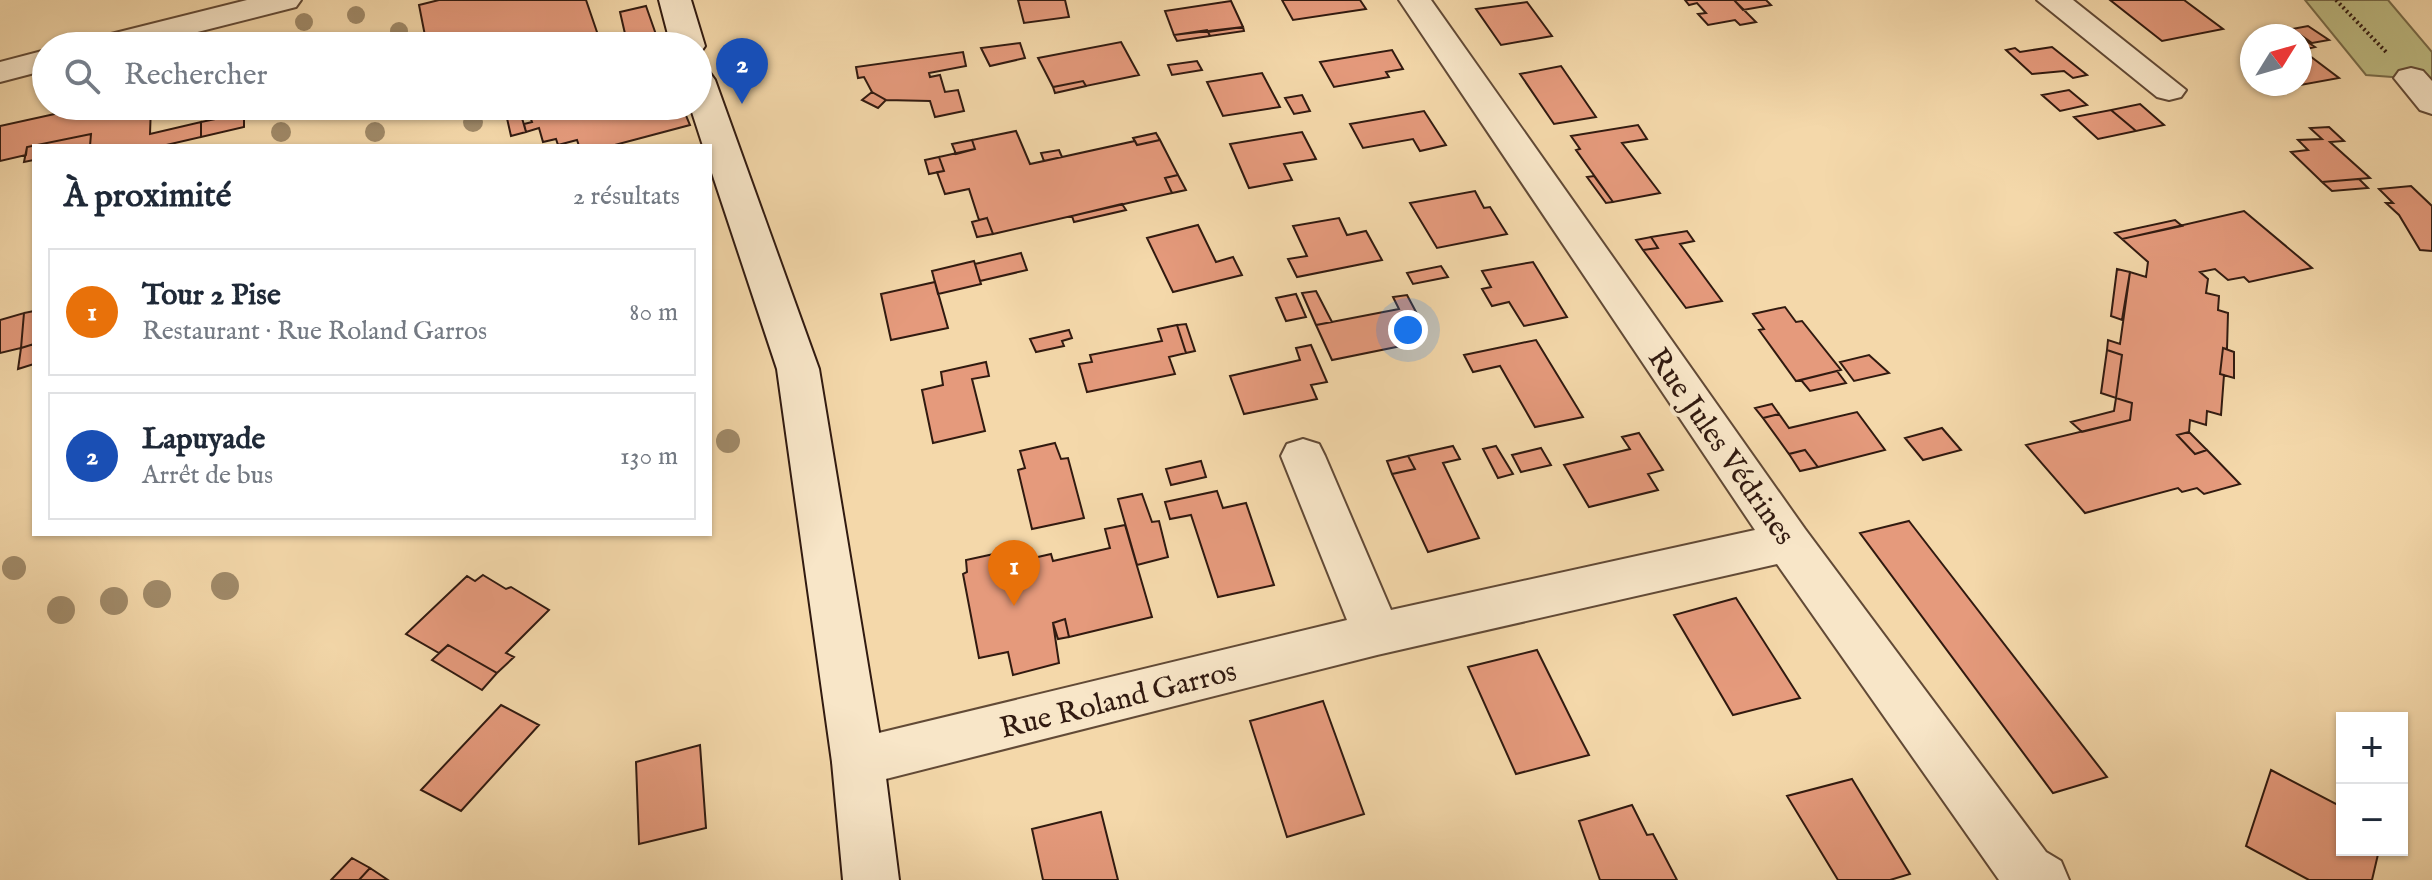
<!DOCTYPE html>
<html lang="fr">
<head>
<meta charset="utf-8">
<style>
	body { margin:0; font-family:"IM FELL English",serif; background:#f2f2f3; color:#1f2937 }
	.controls { position:absolute; right:24px; bottom:24px; display:grid; overflow:hidden; border-radius:0px; box-shadow:0 2px 6px #0004 }
	.controls button { width:72px; height:72px; display:grid; place-items:center; padding:0; border:0; border-bottom:2px solid #e0e1e3; background:#fff; color:#1f2937; font:40px sans-serif }
	.compass { position:absolute; left:2240px; top:24px; width:72px; height:72px; border-radius:50%; background:#fff; box-shadow:0 2px 6px #0004; rotate:53deg }
	.you { position:absolute; left:1408px; top:330px; width:28px; height:28px; margin:-20px; border:6px solid #fff; border-radius:50%; background:#1a73e8; box-shadow:0 0 0 12px #1a73e833 }
	.badge { display:grid; place-items:center; width:52px; height:52px; border-radius:50%; background:#0b8043; color:#fff; font-size:26px; font-weight:700 }
	.pin { position:absolute; translate:-50% -66px; filter:drop-shadow(0 2px 4px #0008) }
	.pin::after { content:''; position:absolute; top:42px; width:28px; height:24px; background:inherit; clip-path:polygon(0 0,100% 0,50% 100%) }
	.list { margin:0; padding:0; list-style:none }
	h2 { display:flex; justify-content:space-between; align-items:center; height:104px; margin:0; padding:0 32px; font-size:34px }
	h2 small { font-size:26px; font-weight:400; color:#747a83 }
	.list li { display:grid; grid-template-columns:52px 1fr auto; gap:24px; align-items:center; box-sizing:border-box; height:128px; margin:0 16px 16px; padding:0 16px; border:2px solid #e0e1e3; border-radius:0px }
	.list b { display:block; font-size:30px; white-space:nowrap }
	.list p { margin:0; font-size:26px; white-space:nowrap; color:#747a83 }
	.list em { font-size:26px; font-style:normal; color:#747a83 }
	.icon { flex:none; width:44px; height:44px; fill:none; stroke:currentColor; stroke-width:2; stroke-linecap:round; stroke-linejoin:round }
	.map { position:relative; flex:none; width:2432px; height:880px; overflow:hidden }
	.search { position:absolute; background:#fff; box-shadow:0 2px 6px #0004; left:32px; top:32px; width:680px; height:88px; display:flex; align-items:center; gap:20px; box-sizing:border-box; padding:0 28px; border-radius:44px; color:#747a83; font-size:30px }
	.panel { position:absolute; background:#fff; box-shadow:0 2px 6px #0004; left:32px; top:144px; width:680px; height:392px; border-radius:0px }
	.map>svg:first-child { display:block }
</style>
</head>
<body>
<div class="map">
<svg width="2432" height="880" viewBox="0 0 2432 880">
	<rect width="100%" height="100%" fill="#f4d8aa"/>
	<filter id="stains"><feTurbulence type="fractalNoise" baseFrequency=".0025" numOctaves="4"/><feColorMatrix values="0 0 0 0 .2 0 0 0 0 .09 0 0 0 0 .02 0 0 0 .5 -.17"/></filter>
	<radialGradient id="worn" r=".72"><stop offset=".6" stop-color="#630" stop-opacity="0"/><stop offset="1" stop-color="#630" stop-opacity=".3"/></radialGradient>
	<path fill="#c0be85" stroke="#786c4a" stroke-width="2" d="M2305,0H2388L2432,52V80L2366,75Z"/>
	<path fill="#e59a7c" stroke="#311a10" stroke-width="2" d="M439,0H586L598,35L553,46H427L419,5Z
		M1018,0H1065L1069,17L1024,23Z
		M1282,0H1360L1366,9L1293,20Z
		M1685,0H1734L1756,22L1740,25L1735,20L1708,25L1698,14L1706,13L1697,3L1689,5Z
		M1734,0H1766L1771,5L1743,10Z
		M2110,0H2184L2223,29L2162,41Z
		M1231,1L1243,27L1174,35L1165,11Z
		M1527,2L1552,36L1501,45L1476,9Z
		M646,6L660,46H632L626,38L620,12Z
		M2308,26L2329,40L2312,43L2292,29Z
		M1243,27L1244,31L1210,36L1208,32Z
		M2286,27L2299,36H2270L2263,31Z
		M1207,30L1210,36L1177,41L1174,35Z
		M2300,37L2315,47L2302,50L2339,78L2295,86L2292,84H2300Z
		M1121,42L1139,75L1086,86L1083,81L1053,87L1038,58Z
		M1020,43L1025,58L990,66L981,48Z
		M2052,47L2087,75L2073,78L2064,71L2032,74L2006,50L2015,48L2020,52Z
		M1392,50L1403,69L1386,72L1389,77L1334,87L1320,62Z
		M963,52L966,66L929,73L930,77L940,75L945,92L958,90L964,111L935,117L930,101L886,100L872,92L864,77L858,78L856,67Z
		M1197,61L1202,70L1172,75L1168,65Z
		M1561,66L1596,117L1554,124L1520,74Z
		M1262,73L1280,107L1223,116L1207,82Z
		M1083,81L1086,86L1055,93L1053,87Z
		M2069,90L2087,105L2060,111L2042,95Z
		M872,92L886,100L878,108L862,100Z
		M1302,95L1310,111L1294,114L1285,98Z
		M2140,104L2164,125L2136,131L2111,110Z
		M91,106H151L150,134L201,122V137L162,146H90L91,134L27,147L26,155L0,161V126Z
		M534,106H682L690,125L611,146H579L577,140L558,145L556,139L543,142L539,128L526,132L524,124L532,122L530,117L522,119L520,111Z
		M2111,110L2136,131L2098,139L2074,117Z
		M520,111L526,132L511,136L506,114Z
		M1424,111L1446,145L1420,151L1413,139L1363,148L1350,124Z
		M244,113V127L201,137V122Z
		M1638,125L1647,139L1622,143L1660,193L1613,202L1576,150L1580,149L1571,136Z
		M2329,127L2344,141L2330,142L2370,178L2322,182L2291,152L2308,150L2298,140L2322,139L2310,128Z
		M1016,131L1030,164L1135,141L1137,145L1160,140L1178,175L1165,178L1172,193L993,234L987,218L979,220L969,189L945,194L937,172L944,171L939,157L975,149L972,140Z
		M1302,132L1316,159L1284,164L1292,180L1249,188L1230,144Z
		M1156,133L1160,140L1137,145L1133,138Z
		M91,134L90,146H34V160L24,162L27,147Z
		M972,140L975,149L956,154L952,144Z
		M1059,150L1062,157L1044,161L1041,153Z
		M939,157L944,171L929,174L925,160Z
		M1178,175L1186,190L1172,193L1165,178Z
		M1594,176L1613,202L1606,203L1587,177Z
		M2359,179L2368,188L2332,191L2322,182Z
		M2411,186L2432,206V251L2420,250L2399,215L2386,203H2393L2379,189Z
		M1475,191L1484,208L1490,207L1507,234L1437,248L1410,203Z
		M1122,204L1126,210L1074,222L1072,216Z
		M2244,211L2312,268L2249,282L2244,277L2228,280L2215,269L2200,272L2208,279L2206,293L2219,296L2218,310L2228,313L2227,349L2223,348L2220,374L2224,375L2221,415L2207,411L2206,425L2190,420L2189,432L2177,435L2195,454L2207,450L2240,484L2204,494L2197,488L2182,492L2178,488L2085,513L2026,445L2130,420L2132,403L2116,398L2122,355L2107,350L2108,340L2120,344L2130,272L2146,277L2148,262L2122,239Z
		M987,218L993,234L977,237L972,222Z
		M1339,218L1347,235L1366,231L1382,260L1297,277L1288,259L1307,256L1293,226Z
		M2175,220L2182,226L2122,239L2115,233Z
		M1198,225L1216,262L1233,257L1242,275L1173,292L1147,238Z
		M1687,231L1694,241L1680,244L1722,301L1686,308L1643,250L1658,248L1651,237Z
		M1651,237L1658,248L1643,250L1636,240Z
		M1021,253L1027,270L980,281L975,264Z
		M974,261L981,284L938,294L932,271Z
		M1533,262L1567,317L1524,326L1509,302L1492,306L1482,289L1491,287L1482,271Z
		M1441,266L1448,277L1413,284L1407,273Z
		M2117,269L2130,272L2122,320L2111,316Z
		M935,282L948,328L891,340L881,294Z
		M1316,291L1332,322L1316,325L1302,293Z
		M1296,294L1306,317L1286,321L1276,298Z
		M1407,295L1424,327L1410,331L1416,343L1332,360L1316,325L1399,309L1393,297Z
		M1785,307L1796,322L1802,321L1841,370L1796,381L1759,330L1764,329L1753,314Z
		M34,311V344L21,348L24,313Z
		M24,313L21,348L0,353V320Z
		M1186,324L1195,351L1186,353L1177,325Z
		M1177,325L1186,353L1169,357L1175,374L1087,392L1079,364L1092,362L1090,355L1162,341L1158,329Z
		M1069,330L1072,338L1062,341L1064,346L1036,352L1030,339Z
		M1536,340L1583,417L1535,427L1500,366L1473,372L1464,355Z
		M34,344V364L18,369L21,348Z
		M1311,345L1327,382L1311,385L1317,399L1244,414L1230,376L1300,360L1296,348Z
		M2223,348L2234,352V378L2220,374Z
		M2107,350L2122,355L2116,398L2101,393Z
		M1869,355L1889,373L1854,381L1840,362Z
		M986,362L989,376L972,379L985,431L933,443L922,390L943,385L941,372Z
		M1837,371L1846,383L1810,391L1801,380Z
		M2116,398L2132,403L2130,420L2082,432L2071,422L2114,411Z
		M1772,404L1779,414L1763,418L1755,408Z
		M1857,412L1885,450L1818,467L1805,450L1789,454L1763,418L1779,414L1789,428Z
		M1942,428L1961,450L1923,460L1905,438Z
		M2189,432L2207,450L2195,454L2177,435Z
		M1639,433L1663,470L1648,474L1658,490L1589,507L1564,465L1630,449L1622,437Z
		M1055,443L1061,459L1068,458L1084,518L1032,529L1018,470L1025,468L1020,451Z
		M1453,446L1460,459L1443,463L1479,538L1428,552L1392,474L1415,469L1408,456Z
		M1496,446L1513,474L1498,478L1483,449Z
		M1541,448L1551,465L1521,472L1512,455Z
		M1805,450L1818,467L1800,471L1789,454Z
		M1408,456L1415,469L1392,474L1387,461Z
		M1201,461L1206,477L1171,485L1166,469Z
		M1217,491L1223,508L1246,503L1274,585L1218,597L1191,515L1170,519L1165,502Z
		M1142,494L1152,522L1159,521L1168,557L1137,565L1118,499Z
		M1909,521L2107,777L2053,793L1860,533Z
		M1125,525L1152,617L1069,637L1065,619L1053,623L1059,663L1013,675L1008,652L979,658L963,574L967,572L966,560L994,554L998,566L1051,554L1053,561L1110,548L1105,529Z
		M483,575L506,589L511,587L549,610L506,653L514,657L497,673L448,645L439,653L406,634L467,576L475,581Z
		M1736,598L1800,698L1733,715L1674,615Z
		M1065,619L1069,637L1058,639L1053,623Z
		M448,645L497,673L482,690L432,660Z
		M1537,650L1589,755L1516,774L1468,667Z
		M1323,701L1364,814L1287,837L1250,721Z
		M501,705L539,725L461,811L421,790Z
		M700,745L706,828L639,844L636,762Z
		M2271,770L2342,807V850H2379L2372,880H2309L2246,846Z
		M1852,779L1910,874L1890,880H1838L1787,796Z
		M1632,805L1647,835L1653,834L1677,880H1600L1579,821Z
		M1101,812L1118,880H1043L1032,829Z
		M352,858L370,868L359,880H331Z
		M370,868L388,880H359Z"/>
	<g fill="none" stroke-linecap="round" stroke-linejoin="round">
		<g stroke="#624a36" stroke-width="4">
			<path id="street" d="M247,0H301L296,7L142,46H86L91,39Z
				M1399,0H1431L1805,529L2046,852L2061,861L2069,880H1999L1777,564L1377,655L858,786L839,779L832,762L839,745L858,738L1347,620L1281,456L1287,444L1303,439L1319,444L1325,456L1391,610L1755,530Z
				M2037,0H2073L2186,90L2181,97L2169,100L2157,97Z
				M46,50V70L0,82V62Z
				M2411,68L2423,71L2432,81V114L2420,110L2394,78L2399,71Z"/>
		</g>
		<g stroke="#311a10" stroke-width="4">
			<path id="secondary" d="M659,0H691L705,46L700,53L698,46H671Z
				M698,70L710,73L715,80L819,369L884,762L899,880H843L832,762L777,369L710,167V146H703L690,106H698Z"/>
		</g>
		<path stroke="#311a10" stroke-width="4" stroke-dasharray="2 3" stroke-linecap="butt" d="M2336,0L2388,54"/>
		<use href="#street" fill="#f8e6c8" fill-rule="evenodd"/>
		<use href="#secondary" fill="#f8e6c8" fill-rule="evenodd"/>
	</g>
	<g fill="#a08a69">
		<circle cx="356" cy="15" r="9"/>
		<circle cx="304" cy="22" r="9"/>
		<circle cx="399" cy="31" r="9"/>
		<circle cx="473" cy="122" r="10"/>
		<circle cx="281" cy="132" r="10"/>
		<circle cx="375" cy="132" r="10"/>
		<circle cx="728" cy="441" r="12"/>
		<circle cx="14" cy="568" r="12"/>
		<circle cx="225" cy="586" r="14"/>
		<circle cx="157" cy="594" r="14"/>
		<circle cx="114" cy="601" r="14"/>
		<circle cx="61" cy="610" r="14"/>
	</g>
	<g text-anchor="middle" stroke-width="8" stroke-linejoin="round" paint-order="stroke">
		<g font-size="30" fill="#311a10" stroke="#f8e6c8">
			<text transform="translate(1722 446) rotate(55)" y="10">Rue Jules Védrines</text>
			<text transform="translate(1118 699) rotate(-14)" y="10">Rue Roland Garros</text>
		</g>
	</g>
	<rect width="100%" height="100%" filter="url(#stains)"/>
	<rect width="100%" height="100%" fill="url(#worn)"/>
</svg>
<div class="controls">
<button>+</button>
<button>−</button>
</div>
<svg class="compass" viewBox="-18 -18 36 36"><path d="M0-13l5 13h-10z" fill="#e53935"/><path d="M0 13l5-13h-10z" fill="#747a83"/></svg>
<div class="you"></div>
<div class="pin badge" style="left:1014px;top:606px;background:#e8710a">1</div>
<div class="pin badge" style="left:742px;top:104px;background:#1a4fb4">2</div>
<div class="search"><svg class="icon" aria-label="search" viewBox="0 0 24 24"><circle cx="10" cy="10" r="6"/><path d="M15 15l6 6"/></svg>Rechercher</div>
<section class="panel">
<h2>À proximité<small>2 résultats</small></h2>
<ul class="list">
<li><span class="badge" style="background:#e8710a">1</span><div><b>Tour 2 Pise</b><p>Restaurant · Rue Roland Garros</p></div><em>80 m</em></li>
<li><span class="badge" style="background:#1a4fb4">2</span><div><b>Lapuyade</b><p>Arrêt de bus</p></div><em>130 m</em></li>
</ul>
</section>
</div>
</body>
</html>
